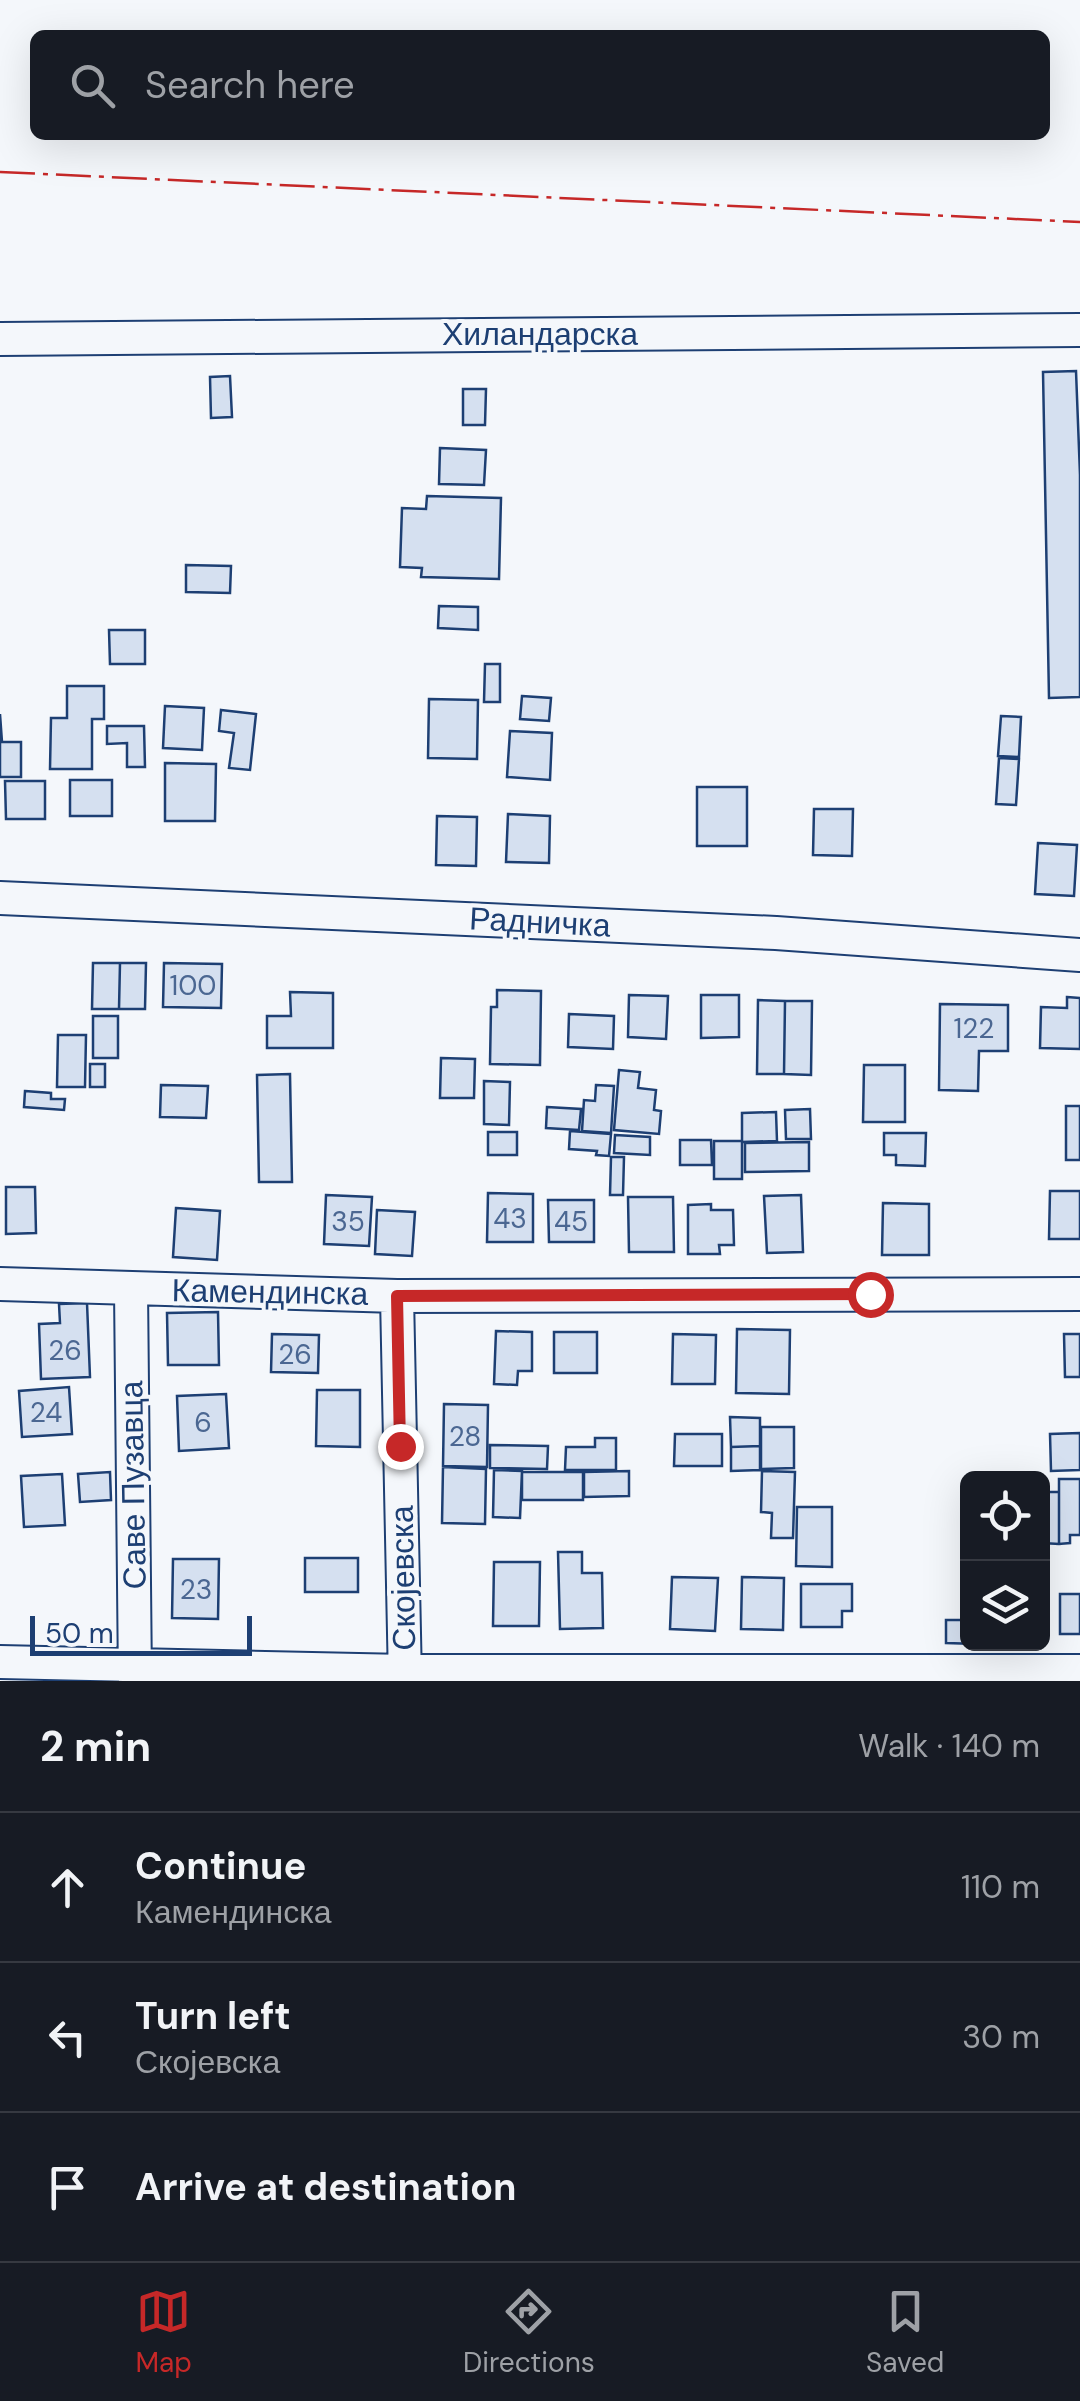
<!DOCTYPE html>
<html lang="en">
<head>
<meta charset="utf-8">
<style>
	body { margin:0; font-family:"DM Sans",sans-serif; background:#20242c; color:#f1f3f6 }
	.controls { position:absolute; right:30px; bottom:30px; display:grid; overflow:hidden; border-radius:15px; box-shadow:0 10px 40px #0002 }
	.controls button { width:90px; height:90px; display:grid; place-items:center; padding:0; border:0; border-bottom:2px solid #363941; background:#171b24; color:#f1f3f6; font:50px sans-serif }
	.scale { position:absolute; left:30px; bottom:25px; width:222px; box-sizing:border-box; padding-left:10px; border:5px solid #1d3f73; border-top:0; font-size:28px; line-height:35px; white-space:nowrap; color:#1d3f73; -webkit-text-stroke:8px #f4f7fb; paint-order:stroke }
	.stop { position:absolute; width:30px; height:30px; margin:-22px; border:8px solid #c62828; border-radius:50%; background:#fff }
	.stop.end { background:#c62828; border-color:#fff; box-shadow:0 2px 10px #0008 }
	.list { margin:0; padding:0; list-style:none }
	h2 { display:flex; justify-content:space-between; align-items:center; height:130px; margin:0; padding:0 40px; font-size:42px }
	h2 small { font-size:32px; font-weight:400; color:#9ea1a6 }
	.list li { display:grid; grid-template-columns:65px 1fr auto; gap:30px; align-items:center; box-sizing:border-box; height:150px; padding:0 40px; border-top:2px solid #363941 }
	.list b { display:block; font-size:38px; white-space:nowrap }
	.list p { margin:0; font-size:32px; white-space:nowrap; color:#9ea1a6 }
	.list em { font-size:32px; font-style:normal; color:#9ea1a6 }
	.icon { flex:none; width:55px; height:55px; fill:none; stroke:currentColor; stroke-width:2; stroke-linecap:round; stroke-linejoin:round }
	.map { position:relative; flex:none; width:1080px; height:1681px; overflow:hidden }
	.search { position:absolute; background:#171b24; box-shadow:0 10px 40px #0002; left:30px; right:30px; top:30px; height:110px; display:flex; align-items:center; gap:25px; box-sizing:border-box; padding:0 35px; border-radius:15px; color:#9ea1a6; font-size:38px }
	.sheet { height:580px; background:#171b24 }
	nav { display:flex; justify-content:space-around; align-items:center; box-sizing:border-box; height:140px; border-top:2px solid #363941; background:#171b24; font-size:28px; color:#9ea1a6 }
	nav a { display:grid; justify-items:center; gap:5px }
	nav .on { color:#c62828 }
	.map>svg:first-child { display:block }
</style>
</head>
<body>
<div class="map">
<svg width="1080" height="1681" viewBox="0 0 1080 1681">
	<rect width="100%" height="100%" fill="#f4f7fb"/>
	<path fill="#d5e0f0" stroke="#1d3f73" stroke-width="2.5" d="M1076,371L1080,475V697L1049,698L1043,372Z
		M230,376L232,417L211,418L210,377Z
		M463,389H486L485,425H463Z
		M440,448L486,450L484,485L439,484Z
		M427,496L501,498L499,579L421,577L422,568L400,567L402,508L426,509Z
		M186,565L231,566L230,593L186,592Z
		M439,606L478,607V630L438,628Z
		M109,630H145V664H110Z
		M485,664H500V702H484Z
		M67,686H104V719H92V769H50L51,718H67Z
		M522,696L551,698L549,721L520,719Z
		M429,699L478,700L477,759L428,758Z
		M165,706L204,708L202,750L163,748Z
		M221,710L256,714L250,770L229,768L234,733L219,731Z
		M0,714L2,742H21V777H0Z
		M1001,716L1021,717L1019,757L998,756Z
		M107,726H144L145,767H127V743L107,744Z
		M510,731L552,733L550,780L507,777Z
		M999,758L1019,759L1016,805L996,804Z
		M165,763L216,764L215,821H165Z
		M70,780H112V816H70Z
		M5,781H45V819H6Z
		M697,787H747V846H697Z
		M814,809H853L852,856L813,855Z
		M508,814L550,816L549,863L506,862Z
		M437,816L477,817L476,866L436,865Z
		M1038,843L1077,845L1074,896L1035,894Z
		M93,963H120L119,1009H92Z
		M120,963H146L145,1009H119Z
		M164,963L222,964L221,1008L163,1007Z
		M497,990L541,991L540,1065L490,1064L491,1007H497Z
		M290,992L333,993V1048H267V1016H291Z
		M629,995L668,996L666,1039L628,1037Z
		M701,995H739V1037L701,1038Z
		M1067,997L1080,998V1049L1040,1048L1041,1007L1067,1008Z
		M758,1000L785,1001L784,1074H757Z
		M785,1001H812L811,1075L784,1074Z
		M940,1004L1008,1005V1051H979L978,1091L939,1090Z
		M569,1014L614,1016L613,1049L568,1047Z
		M93,1016H118V1058H93Z
		M58,1035H86L85,1087H57Z
		M441,1058L475,1059L474,1098H440Z
		M90,1064H105V1087H90Z
		M864,1065H905V1122H863Z
		M619,1070L640,1072L638,1088L656,1090L654,1110L661,1111L659,1134L614,1130Z
		M290,1074L292,1182H259L257,1075Z
		M484,1081L510,1082L509,1125L484,1124Z
		M161,1085L208,1086L206,1118L160,1117Z
		M596,1085L614,1086L611,1133L582,1131L584,1100L595,1101Z
		M25,1091L51,1093V1099H65L64,1110L24,1107Z
		M1066,1106H1080V1160H1066Z
		M547,1107L581,1109L579,1130L546,1128Z
		M810,1109L811,1139H786L785,1110Z
		M776,1112L777,1141L742,1142V1113Z
		M570,1131L611,1134L609,1156L596,1155L597,1151L569,1149Z
		M488,1132H517V1155H488Z
		M884,1133H926L925,1166L896,1165V1155H884Z
		M615,1135L650,1137V1155L614,1153Z
		M680,1140H711L712,1165H680Z
		M714,1141H742V1179H714Z
		M809,1142V1171L745,1172V1143Z
		M611,1157H624L623,1195H610Z
		M6,1187H35L36,1233L6,1234Z
		M1050,1191H1080V1239H1049Z
		M488,1193L533,1194V1242H487Z
		M326,1195L372,1197L369,1246L324,1244Z
		M801,1195L803,1252L767,1253L764,1196Z
		M628,1197H673L674,1252H629Z
		M548,1200H594V1242H549Z
		M883,1203L929,1204V1255H882Z
		M711,1204V1210H733L734,1245H719L720,1254H688V1205Z
		M176,1208L220,1211L217,1260L173,1257Z
		M377,1210L415,1212L412,1256L375,1254Z
		M87,1303L90,1377L41,1379L39,1324L60,1323L59,1304Z
		M218,1312L219,1365H168L167,1313Z
		M737,1329L790,1330L789,1394L736,1393Z
		M496,1331L532,1332V1371H518L517,1385L494,1384Z
		M554,1332H597V1373H554Z
		M272,1334L319,1335L318,1373L271,1372Z
		M673,1334L716,1335L715,1384H672Z
		M1064,1334H1080V1377H1065Z
		M69,1387L72,1434L22,1437L19,1391Z
		M317,1390H360V1447L316,1446Z
		M226,1394L229,1448L179,1451L177,1396Z
		M444,1404L488,1405L487,1467L443,1466Z
		M730,1417L760,1418V1446L731,1447Z
		M761,1427H794V1468L761,1469Z
		M1080,1433V1470L1051,1471L1050,1434Z
		M675,1434H722V1466H674Z
		M595,1438H616V1470H565L566,1447H595Z
		M490,1445L548,1446L547,1469L490,1468Z
		M760,1446V1470L731,1471V1447Z
		M443,1467L486,1469L485,1524L442,1523Z
		M494,1470L522,1471L520,1518L493,1517Z
		M629,1471V1496L584,1497V1472Z
		M762,1471L795,1472L793,1538H771L772,1513L761,1512Z
		M110,1472L111,1500L80,1502L78,1474Z
		M522,1472H583V1500H522Z
		M62,1474L65,1525L24,1527L21,1476Z
		M1059,1479H1080V1535H1070V1543L1059,1544Z
		M1042,1492H1059V1544L1042,1543Z
		M797,1507H832V1567L796,1566Z
		M558,1552H582V1573H602L603,1628L560,1629Z
		M305,1558H358V1592H305Z
		M173,1559H219L218,1619L172,1618Z
		M494,1562H540L539,1626H493Z
		M672,1577L718,1578L715,1631L670,1629Z
		M742,1577L784,1578L783,1630L741,1629Z
		M801,1584H852V1611H842V1627H801Z
		M1060,1594H1080V1634H1060Z
		M946,1620H968V1644H978L946,1643Z"/>
	<g fill="none" stroke-linecap="round" stroke-linejoin="round">
		<g stroke="#1d3f73" stroke-width="36">
			<path id="minor" d="M0,339L1080,330
				M0,898L776,933L1080,955
				M0,1284L397,1296L1080,1294
				M131,1289L135,1681
				M397,1296L405,1681
				M0,1662L405,1671H1080"/>
		</g>
		<use href="#minor" stroke="#f4f7fb" stroke-width="32"/>
		<path stroke="#c62828" stroke-width="2.5" stroke-dasharray="35 8 5 8" stroke-linecap="butt" d="M0,172L1080,222"/>
	</g>
	<g fill="none" stroke-linecap="round" stroke-linejoin="round">
		<path stroke="#c62828" stroke-width="12" d="M400,1446L397,1296L870,1294"/>
	</g>
	<g text-anchor="middle" stroke-width="8" stroke-linejoin="round" paint-order="stroke">
		<g font-size="28" fill="#4b6792">
			<text x="193" y="995">100</text>
			<text x="974" y="1038">122</text>
			<text x="510" y="1228">43</text>
			<text x="348" y="1231">35</text>
			<text x="571" y="1231">45</text>
			<text x="65" y="1360">26</text>
			<text x="295" y="1364">26</text>
			<text x="46" y="1422">24</text>
			<text x="203" y="1432">6</text>
			<text x="465" y="1446">28</text>
			<text x="196" y="1599">23</text>
		</g>
		<g font-size="32" fill="#1d3f73" stroke="#f4f7fb">
			<text x="540" y="345">Хиландарска</text>
			<text transform="translate(540 922) rotate(3)" y="11">Радничка</text>
			<text transform="translate(270 1292) rotate(1)" y="11">Камендинска</text>
			<text transform="translate(133 1485) rotate(-91)" y="11">Саве Пузавца</text>
			<text transform="translate(403 1578) rotate(-91)" y="11">Скојевска</text>
		</g>
	</g>
</svg>
<div class="controls">
<button><svg class="icon" aria-label="locate" viewBox="0 0 24 24"><circle cx="12" cy="12" r="6"/><path d="M12 2v4M12 18v4M2 12h4M18 12h4"/></svg></button>
<button><svg class="icon" aria-label="layers" viewBox="0 0 24 24"><path d="M12 4l9 5-9 5-9-5zM3 14l9 5 9-5"/></svg></button>
</div>
<div class="scale">50 m</div>
<div class="stop" style="left:870px;top:1294px"></div>
<div class="stop end" style="left:400px;top:1446px"></div>
<div class="search"><svg class="icon" aria-label="search" viewBox="0 0 24 24"><circle cx="10" cy="10" r="6"/><path d="M15 15l6 6"/></svg>Search here</div>
</div>
<section class="sheet">
<h2>2 min<small>Walk · 140 m</small></h2>
<ul class="list">
<li><svg class="icon" aria-label="ahead" viewBox="0 0 24 24"><path d="M12 20V5M6 11l6-6 6 6"/></svg><div><b>Continue</b><p>Камендинска</p></div><em>110 m</em></li>
<li><svg class="icon" aria-label="left" viewBox="0 0 24 24"><path d="M17 20v-9H6M10 6l-5 5 5 5"/></svg><div><b>Turn left</b><p>Скојевска</p></div><em>30 m</em></li>
<li><svg class="icon" aria-label="arrive" viewBox="0 0 24 24"><path d="M6 21V4h12l-3 4 3 4H6"/></svg><div><b>Arrive at destination</b></div></li>
</ul>
</section>
<nav>
<a class="on"><svg class="icon" aria-label="map" viewBox="0 0 24 24"><path d="M3 6l6-2 6 2 6-2v14l-6 2-6-2-6 2zM9 4v14M15 6v14"/></svg>Map</a>
<a><svg class="icon" aria-label="directions" viewBox="0 0 24 24"><path d="M12 3l9 9-9 9-9-9zM9 14v-3h6M13 9l2 2-2 2"/></svg>Directions</a>
<a><svg class="icon" aria-label="saved" viewBox="0 0 24 24"><path d="M7 4h10v16l-5-4-5 4z"/></svg>Saved</a>
</nav>
</body>
</html>
